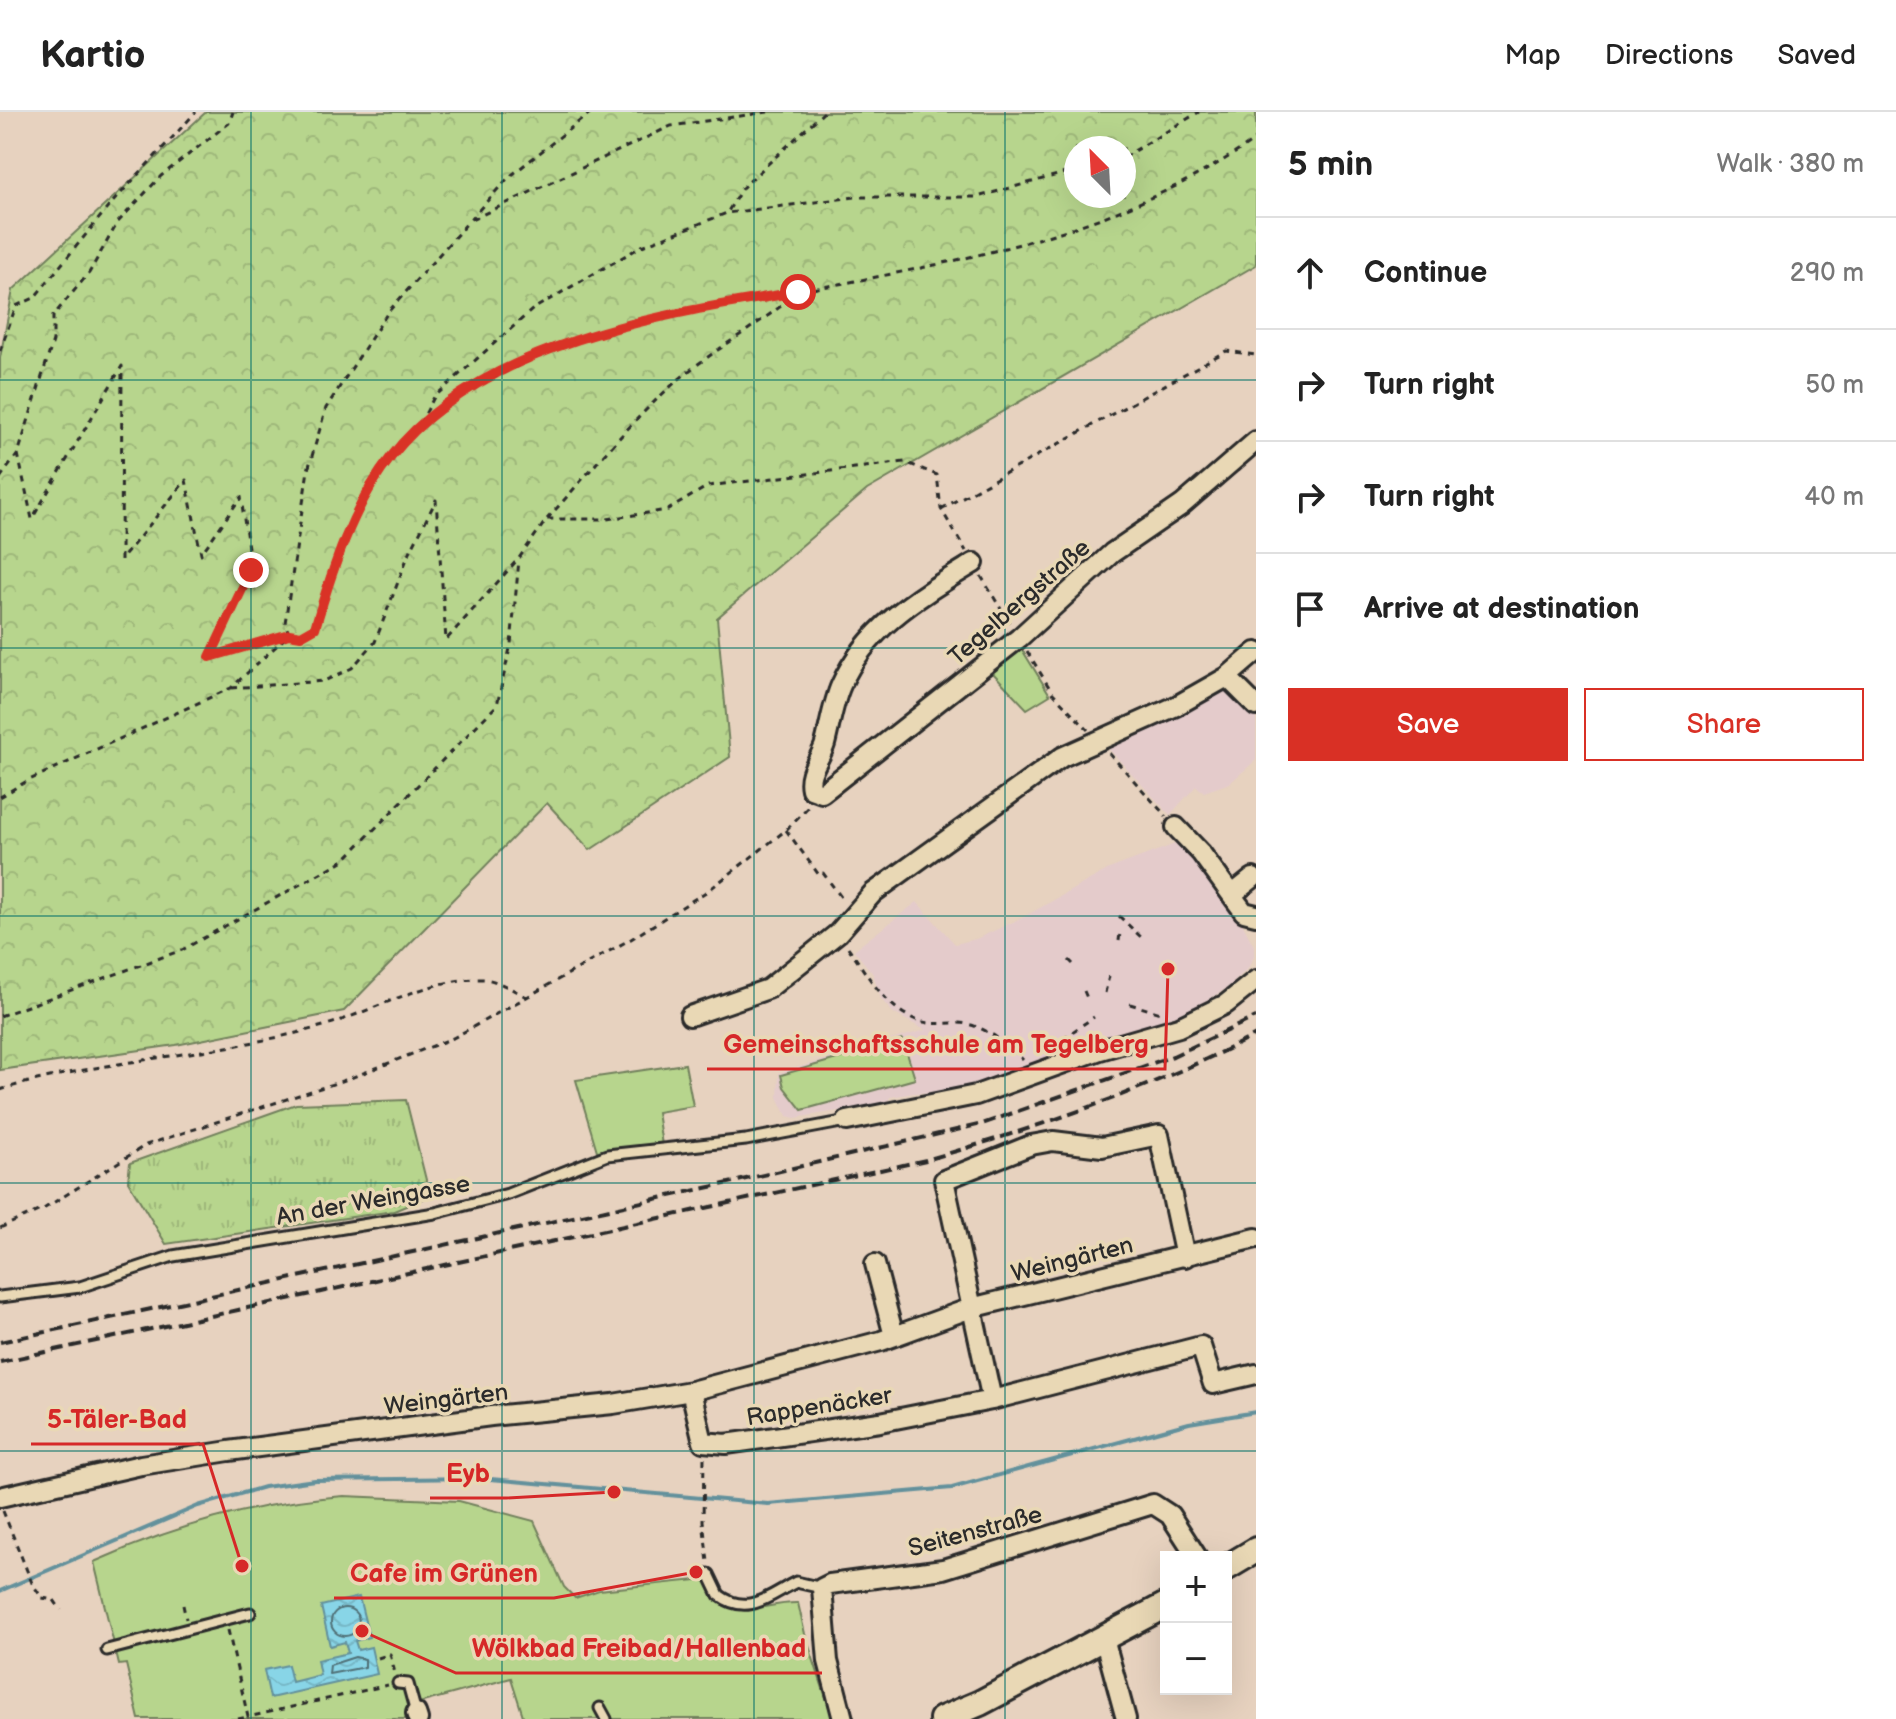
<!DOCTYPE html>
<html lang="en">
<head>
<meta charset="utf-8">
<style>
	body { margin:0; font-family:"Balsamiq Sans",sans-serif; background:#f6f6f6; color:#222 }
	.controls { position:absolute; right:24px; bottom:24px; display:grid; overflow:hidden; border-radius:0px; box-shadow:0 8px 32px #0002 }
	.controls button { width:72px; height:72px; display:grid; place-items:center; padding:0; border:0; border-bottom:2px solid #e0e0e0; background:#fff; color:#222; font:40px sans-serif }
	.compass { position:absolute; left:1064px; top:24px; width:72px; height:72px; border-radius:50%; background:#fff; box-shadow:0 8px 32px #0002; rotate:336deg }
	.stop { position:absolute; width:24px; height:24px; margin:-18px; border:6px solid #d93025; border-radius:50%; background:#fff }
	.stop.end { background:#d93025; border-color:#fff; box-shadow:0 2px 8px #0008 }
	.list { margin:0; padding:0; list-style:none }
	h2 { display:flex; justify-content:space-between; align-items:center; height:104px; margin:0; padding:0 32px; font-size:34px }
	h2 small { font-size:26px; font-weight:400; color:#767676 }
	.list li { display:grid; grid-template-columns:52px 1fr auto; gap:24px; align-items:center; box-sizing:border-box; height:112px; padding:0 32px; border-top:2px solid #e0e0e0 }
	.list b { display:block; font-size:30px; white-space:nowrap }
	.list em { font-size:26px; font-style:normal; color:#767676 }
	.actions { display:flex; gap:16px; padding:24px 32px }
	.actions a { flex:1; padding:18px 0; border:2px solid #d93025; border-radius:0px; text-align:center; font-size:28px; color:#d93025 }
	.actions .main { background:#d93025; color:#fff }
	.icon { flex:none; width:44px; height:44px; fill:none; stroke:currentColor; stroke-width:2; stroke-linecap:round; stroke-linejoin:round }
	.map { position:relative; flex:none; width:1256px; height:1607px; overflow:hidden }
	header { display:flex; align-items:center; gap:48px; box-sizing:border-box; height:112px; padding:0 40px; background:#fff; border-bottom:2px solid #e0e0e0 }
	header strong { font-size:38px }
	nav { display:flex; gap:44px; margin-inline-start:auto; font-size:28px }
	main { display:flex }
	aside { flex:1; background:#fff }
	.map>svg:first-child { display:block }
</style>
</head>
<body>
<header>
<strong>Kartio</strong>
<nav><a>Map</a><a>Directions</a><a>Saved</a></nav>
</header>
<main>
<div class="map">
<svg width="1256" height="1607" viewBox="0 0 1256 1607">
	<defs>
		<pattern id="grass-tufts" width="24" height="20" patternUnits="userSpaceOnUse" patternTransform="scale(2)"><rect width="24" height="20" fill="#b7d58d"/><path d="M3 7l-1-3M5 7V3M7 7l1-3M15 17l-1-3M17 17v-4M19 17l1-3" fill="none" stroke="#9eb77a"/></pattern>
		<pattern id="forest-crowns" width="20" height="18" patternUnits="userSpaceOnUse" patternTransform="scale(2)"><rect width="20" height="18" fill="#b7d58d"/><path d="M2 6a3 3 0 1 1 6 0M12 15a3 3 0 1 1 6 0" fill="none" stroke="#9eb77a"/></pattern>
		<pattern id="water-waves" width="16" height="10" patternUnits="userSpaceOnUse" patternTransform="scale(2)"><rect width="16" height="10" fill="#88d5e7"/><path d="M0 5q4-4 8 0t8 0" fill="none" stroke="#76b7c6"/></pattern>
	</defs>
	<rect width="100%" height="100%" fill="#e7d2bf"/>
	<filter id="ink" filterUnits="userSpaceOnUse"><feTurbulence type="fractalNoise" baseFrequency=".0125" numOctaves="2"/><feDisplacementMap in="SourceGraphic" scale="16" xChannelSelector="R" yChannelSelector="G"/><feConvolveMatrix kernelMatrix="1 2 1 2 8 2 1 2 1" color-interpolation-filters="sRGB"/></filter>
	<g filter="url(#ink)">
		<path fill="#e4cbcb" d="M1224,575L1256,599V648L1230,671L1204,680L1196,674L1170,703L1105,633Z
			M1183,729L1228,785L1254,834V845L1248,856L1229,875L1186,901L1040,947L996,969L955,980L914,981L890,985L887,991L795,1006L787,1004L778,985L779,961L925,918L893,901L881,887L873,862L854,838L917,790L955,832L976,827L1022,806L1109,757Z"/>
		<path fill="url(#grass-tufts)" stroke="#71805c" stroke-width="2" d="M406,988L430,1084L394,1099L166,1132L128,1069L130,1051L296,992Z"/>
		<path fill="url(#forest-crowns)" stroke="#71805c" stroke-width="2" fill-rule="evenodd" d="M206,0H1256V153L867,378L717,506L730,645L590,738L547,691L344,899L176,933L0,958V246L13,178ZM1076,36H1124V84H1076Z"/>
		<path fill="#b7d58d" stroke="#71805c" stroke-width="2" d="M1021,536L1050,583L1027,597L992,560Z
			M903,928L915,967L802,998L784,975L781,963Z
			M685,952L693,994L657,1000L662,1033L597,1039L576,968Z
			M344,1384L459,1389L534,1409L564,1475L575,1486L599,1478L706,1467C729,1517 759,1490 798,1491L805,1522L833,1607H524L511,1566L408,1594L411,1607H139L126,1552L119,1553L94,1450C172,1415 258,1390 344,1384Z"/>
		<path fill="url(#water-waves)" stroke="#63919c" stroke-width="2" d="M359,1485L369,1525L355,1529L358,1538L371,1535L377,1562L270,1586L264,1558L288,1553L292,1570L320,1563L317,1548L348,1541L345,1530L330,1534L321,1494Z"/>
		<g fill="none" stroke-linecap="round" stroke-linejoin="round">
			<path stroke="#506f76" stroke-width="2" d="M331 1510a14 14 0 1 1 28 0a14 14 0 1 1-28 0Z
				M355,1545L365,1547V1555L329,1562L330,1553Z"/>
			<path stroke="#63919c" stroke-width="4" d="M0,1479L198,1394L264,1375L315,1368L479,1366L768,1392L952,1376L1189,1311L1256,1300"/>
			<g stroke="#2b2b2b" stroke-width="15">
				<path id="lane" d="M0,1185L80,1175L173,1144L435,1101L508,1082L607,1043L746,1028L847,1009
					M709,1462L719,1483C748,1505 770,1483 796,1470L822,1476
					M107,1538L250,1501
					M398,1571L408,1572L416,1601
					M600,1596L606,1607"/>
			</g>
			<g stroke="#2b2b2b" stroke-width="24">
				<path id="street" d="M974,451C922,483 867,514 841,573C833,591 830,613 825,632C820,648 807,660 811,677L822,681L1019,526L1112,441L1182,393L1256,329
					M1227,565L1256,594
					M1176,715L1201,741L1244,800L1256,803
					M1233,782L1253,766
					M690,904L768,877L838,821L873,781L1062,645L1176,594L1227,565L1256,540
					M847,1009L976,983L1100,938L1179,915L1226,892L1256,868
					M875,1152L894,1224
					M691,1279L703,1330L726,1332L880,1310L992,1288L1201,1234L1213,1272L1256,1262
					M992,1288L944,1068L1031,1033L1053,1029L1102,1035L1159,1023L1185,1145
					M0,1385L141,1353L229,1339L491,1304L613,1292L691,1279L881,1229L971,1196L1256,1126
					M1104,1526L1126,1607
					M416,1601L418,1607
					M843,1607L828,1549L822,1476L830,1472L943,1457L1153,1392L1170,1403L1197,1445"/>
			</g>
			<g stroke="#2b2b2b" stroke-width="30">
				<path id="secondary" d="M1226,1456L1256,1438
					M942,1607L980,1591L1166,1493"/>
			</g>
			<path stroke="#2b2b2b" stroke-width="3" stroke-dasharray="6 6" stroke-linecap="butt" d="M591,0L508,66L469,109L671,14L768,0
				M824,0L742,76L727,101L855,85H977L1076,58
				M1124,45L1199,0
				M0,239L16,194L34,186L110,93L196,0
				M420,312L434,285L533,197L642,134L727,101
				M18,342L32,407L122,254L121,448L186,368L201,442L241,385L251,458L210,545L289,522L301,524L315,516C335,446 363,364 419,314C439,295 465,281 489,268C595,210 686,200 801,179C956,151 1124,119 1256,27
				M0,366L18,342L53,229V204L89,161L118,110L161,64L229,11L233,0
				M941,397L1226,239L1256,243
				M547,407C587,363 625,316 669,276C709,239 757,216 798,180
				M981,464L1010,512
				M289,522L285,511L308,358L326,296L388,200L469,109
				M1027,539L1052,580L1088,618
				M231,576L324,569L352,556L375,530L408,444L436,388L446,528L519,446L547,407H607L668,398L708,374L905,350L937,363L941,397L966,439
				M1109,641L1166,704
				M0,685L27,669L231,576L287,524
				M786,718L819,763L823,761L844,789
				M1119,804L1144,828
				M1119,829L1120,821
				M848,835C864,858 883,892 910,905C926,914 941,911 959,911C983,912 1007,932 1023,948
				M1069,848L1073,852
				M1084,879L1087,886
				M1105,881L1109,864
				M1130,892L1164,902
				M0,904L182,838L344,748L497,593L511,532L519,448
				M1043,940L1094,905
				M0,978C103,947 212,944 316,916C370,902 427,865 484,867C498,868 516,880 529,886
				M0,1116L45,1096L146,1033L348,967L453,926L631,827L709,778L786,718L809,694
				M704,1346L703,1409L708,1450
				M3,1399L32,1471L42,1486L54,1488L61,1498
				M183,1493L186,1507
				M228,1518L248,1605L388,1573
				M378,1546L390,1542L395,1561
				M238,1607L248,1605"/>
			<use href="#lane" stroke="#e9d8b5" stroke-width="9"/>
			<use href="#street" stroke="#e9d8b5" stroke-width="18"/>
			<use href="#secondary" stroke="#e9d8b5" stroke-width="24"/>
			<path stroke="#2b2b2b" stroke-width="4" stroke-dasharray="12 6" stroke-linecap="butt" d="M0,1230L729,1071L982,1012L1173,944L1256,905
				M0,1250L926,1048C1040,1015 1150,977 1256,923"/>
		</g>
	</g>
	<g fill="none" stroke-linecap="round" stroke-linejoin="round" filter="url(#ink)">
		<path stroke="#d93025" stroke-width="10" d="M251,458L210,545L289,522L301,524L315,516C332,458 353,393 391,345C479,231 665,201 798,180"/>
	</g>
	<path fill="none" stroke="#0f766e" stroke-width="2" stroke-opacity="0.55" d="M251,0V1607M502,0V1607M754,0V1607M1005,0V1607M0,268H1256M0,536H1256M0,804H1256M0,1071H1256M0,1339H1256"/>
	<g text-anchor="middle" stroke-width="7" stroke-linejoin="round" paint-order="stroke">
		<g font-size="24" fill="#2b2b2b" stroke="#e9d8b5">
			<text transform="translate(1019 490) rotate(-41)" y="8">Tegelbergstraße</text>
			<text transform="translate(373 1088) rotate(-10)" y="8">An der Weingasse</text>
			<text transform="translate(1072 1147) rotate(-14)" y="8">Weingärten</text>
			<text transform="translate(446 1287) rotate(-7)" y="8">Weingärten</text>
			<text transform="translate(819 1294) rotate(-9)" y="8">Rappenäcker</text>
			<text transform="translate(975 1419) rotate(-15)" y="8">Seitenstraße</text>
		</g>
	</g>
	<path fill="none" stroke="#d62828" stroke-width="3" d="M1168 857L1165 957H707M242 1454L203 1332H31M614 1380L506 1386H430M696 1460L554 1486H334M362 1519L456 1561H822"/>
	<g fill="#d62828" stroke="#e9d8b5" stroke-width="3">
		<circle cx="1168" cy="857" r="8"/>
		<circle cx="242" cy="1454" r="8"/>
		<circle cx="614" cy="1380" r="8"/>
		<circle cx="696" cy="1460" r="8"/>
		<circle cx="362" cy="1519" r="8"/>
	</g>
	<g font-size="26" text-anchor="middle" font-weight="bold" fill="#d62828" stroke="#e9d8b5" stroke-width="7" stroke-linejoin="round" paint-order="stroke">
		<text x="936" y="941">Gemeinschaftsschule am Tegelberg</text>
		<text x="117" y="1316">5-Täler-Bad</text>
		<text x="468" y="1370">Eyb</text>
		<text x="444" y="1470">Cafe im Grünen</text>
		<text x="639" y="1545">Wölkbad Freibad/Hallenbad</text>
	</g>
</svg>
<div class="controls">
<button>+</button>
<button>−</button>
</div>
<svg class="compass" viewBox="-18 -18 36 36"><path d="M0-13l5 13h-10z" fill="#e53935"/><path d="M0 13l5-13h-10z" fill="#767676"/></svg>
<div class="stop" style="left:798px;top:180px"></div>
<div class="stop end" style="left:251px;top:458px"></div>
</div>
<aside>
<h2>5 min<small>Walk · 380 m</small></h2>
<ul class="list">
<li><svg class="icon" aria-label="ahead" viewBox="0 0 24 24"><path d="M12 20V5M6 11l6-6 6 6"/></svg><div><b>Continue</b></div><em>290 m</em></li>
<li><svg class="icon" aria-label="right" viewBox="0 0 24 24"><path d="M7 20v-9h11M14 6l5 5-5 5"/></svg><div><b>Turn right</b></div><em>50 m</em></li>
<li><svg class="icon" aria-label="right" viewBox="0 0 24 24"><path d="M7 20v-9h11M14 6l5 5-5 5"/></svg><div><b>Turn right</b></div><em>40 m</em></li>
<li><svg class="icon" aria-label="arrive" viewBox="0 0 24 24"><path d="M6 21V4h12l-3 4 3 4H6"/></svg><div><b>Arrive at destination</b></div></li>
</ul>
<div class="actions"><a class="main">Save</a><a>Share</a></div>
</aside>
</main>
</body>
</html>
